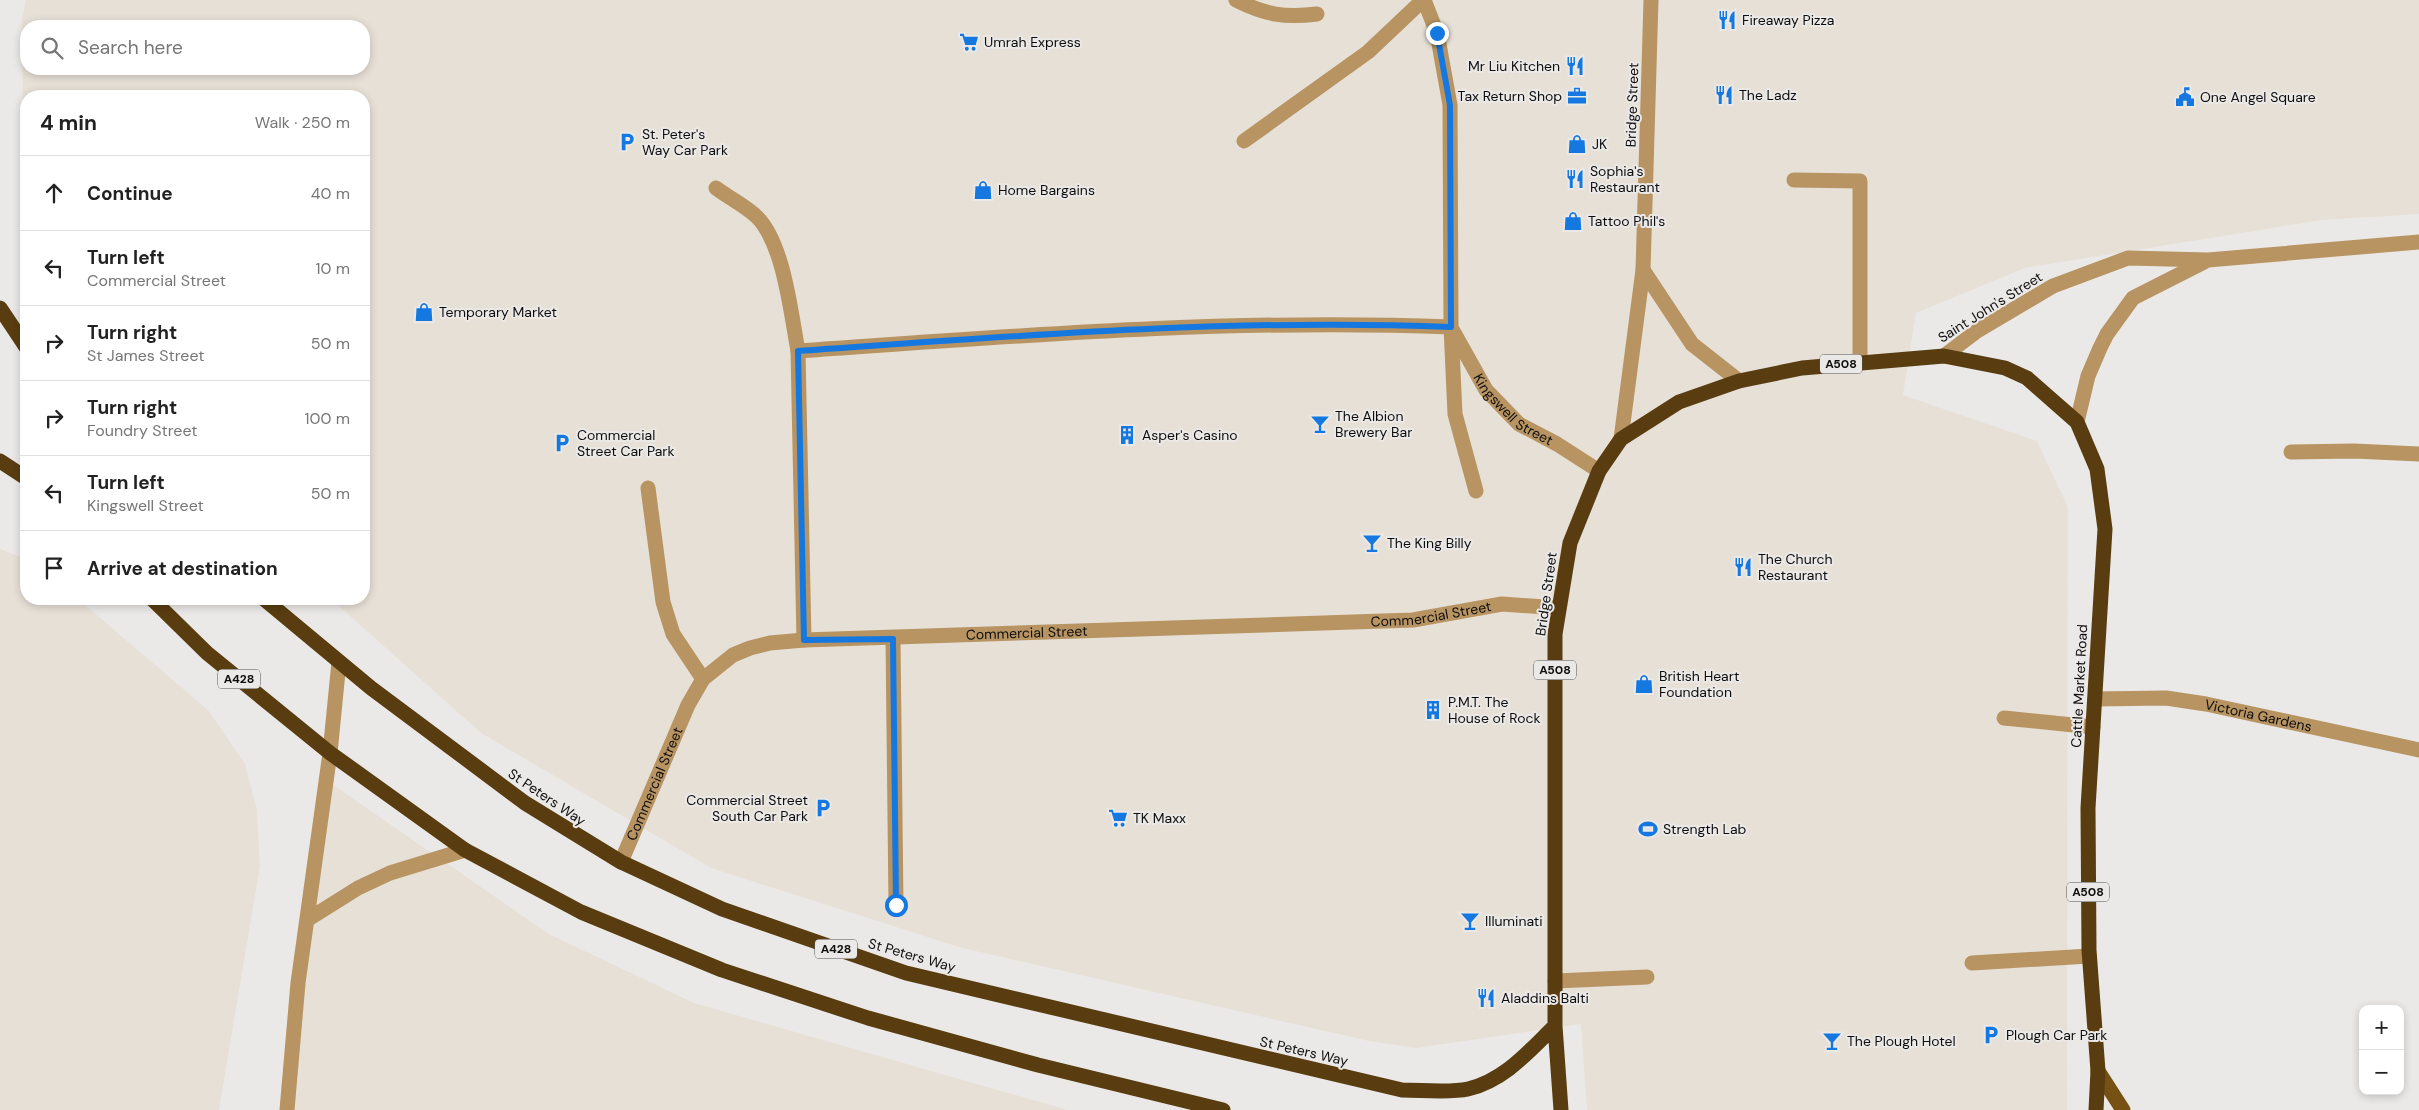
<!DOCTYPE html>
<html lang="en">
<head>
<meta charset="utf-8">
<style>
	body { margin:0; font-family:"DM Sans",sans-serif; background:#f2f2f2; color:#222 }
	.controls { position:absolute; right:15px; bottom:15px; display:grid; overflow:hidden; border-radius:10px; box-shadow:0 2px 8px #0003 }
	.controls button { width:45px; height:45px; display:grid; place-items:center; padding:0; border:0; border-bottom:1px solid #e0e0e0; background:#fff; color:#222; font:25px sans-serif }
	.stop { position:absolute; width:15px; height:15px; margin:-11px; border:4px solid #1578e1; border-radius:50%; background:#fff }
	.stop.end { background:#1578e1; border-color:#fff; box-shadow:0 1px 5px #0008 }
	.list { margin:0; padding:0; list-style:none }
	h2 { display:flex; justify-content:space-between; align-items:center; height:65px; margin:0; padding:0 20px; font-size:21px }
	h2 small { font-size:16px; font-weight:400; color:#767676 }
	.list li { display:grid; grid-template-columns:32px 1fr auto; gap:15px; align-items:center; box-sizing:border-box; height:75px; padding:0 20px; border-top:1px solid #e0e0e0 }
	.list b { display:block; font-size:19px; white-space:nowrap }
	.list p { margin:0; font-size:16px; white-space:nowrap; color:#767676 }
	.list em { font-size:16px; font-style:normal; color:#767676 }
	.icon { flex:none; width:28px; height:28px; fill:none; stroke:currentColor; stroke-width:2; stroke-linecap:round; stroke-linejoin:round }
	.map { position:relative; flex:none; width:2419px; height:1110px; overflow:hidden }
	.search { position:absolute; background:#fff; box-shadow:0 2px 8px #0003; left:20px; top:20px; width:350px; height:55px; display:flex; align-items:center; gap:12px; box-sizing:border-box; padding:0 18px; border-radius:20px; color:#767676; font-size:19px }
	.panel { position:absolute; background:#fff; box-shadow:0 2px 8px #0003; left:20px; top:90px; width:350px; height:515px; border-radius:20px }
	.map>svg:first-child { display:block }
</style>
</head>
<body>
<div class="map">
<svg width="2419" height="1110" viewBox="0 0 2419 1110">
	<rect width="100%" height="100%" fill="#ebe9e7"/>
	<path fill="#e7e0d7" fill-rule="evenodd" d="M26,0H2419V214L2322,220L2025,268L1916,313L1903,395L2037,441L2068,507L2067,1110H1587L1581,1024L1416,1048L1369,1041L962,948L711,868L481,733L331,599H364V96H26V154L23,138L22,19ZM26,26H364V69H26Z
		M0,549L26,559V599H78L208,710L245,764L257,810L260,866L219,1110H0Z
		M326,780L549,934L694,1003L1068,1110H288Z"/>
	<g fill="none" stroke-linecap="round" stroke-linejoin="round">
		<path stroke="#b79462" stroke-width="15" d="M1236,0C1266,15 1285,18 1317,14
			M1244,141L1368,52L1423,0
			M1794,180L1860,181V362
			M716,188C729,198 746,206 757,217C784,244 791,314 798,351
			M2291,452L2354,451L2419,454
			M648,488L663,602L673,634L703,679
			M893,639L896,905
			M2004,718L2093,727
			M307,920L358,888L390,873L465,850
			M1972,963L2089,956
			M1555,981L1647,977
			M287,1110L298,983L330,753L339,662"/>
		<g stroke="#b79462" stroke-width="15">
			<path d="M1424,0L1437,33L1450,105L1451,327L1455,414L1476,491"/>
			<path d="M1643,270L1692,344L1739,381"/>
			<path id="s1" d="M1453,331L1486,390L1519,424L1557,444L1599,471"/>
			<path d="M1944,356L1977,331L2053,286L2128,258L2208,260L2419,242"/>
			<path d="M2077,422L2088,376L2100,348L2107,334L2133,298L2204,262"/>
			<path d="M1621,439L1643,270L1651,0"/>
			<path d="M804,640L798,351C1015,336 1233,318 1451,327"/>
			<path id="s2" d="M2095,699L2166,698L2206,704L2419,750"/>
			<path id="s3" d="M621,862L688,705L703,679L733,655L750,648L770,643L804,640L1413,620L1502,604L1559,608"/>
		</g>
		<path stroke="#765113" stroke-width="15" d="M2098,1071L2123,1110"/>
		<path stroke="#593d10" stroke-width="15" d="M0,308L26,347
			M0,461L26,478
			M152,599L207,653L330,753L465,850L581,912L722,970L868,1018L1038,1065L1223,1110
			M264,599L371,688L525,803L621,862L722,909L906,973L1402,1090C1422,1090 1450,1093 1468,1089C1505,1080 1529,1051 1555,1026
			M1561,1110L1555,1026V634L1570,543L1599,471L1621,439L1679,402L1739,381L1802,368L1944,356L2005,368L2027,378L2077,422L2097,469L2105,529L2088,808L2089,950L2098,1071L2096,1110"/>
	</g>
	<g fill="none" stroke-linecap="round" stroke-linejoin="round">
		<path stroke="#1578e1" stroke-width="6" d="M896,905L893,639L804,640L798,351C1015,336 1233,318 1451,327L1450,105L1437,33"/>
	</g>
	<defs>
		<g id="restaurant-bare" transform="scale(1.5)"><path d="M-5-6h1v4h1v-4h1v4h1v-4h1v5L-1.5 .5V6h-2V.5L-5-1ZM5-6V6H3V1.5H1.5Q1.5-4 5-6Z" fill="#1578e1" stroke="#ebe9e7" stroke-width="2.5" paint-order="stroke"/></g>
		<g id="supermarket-bare" transform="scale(1.5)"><path d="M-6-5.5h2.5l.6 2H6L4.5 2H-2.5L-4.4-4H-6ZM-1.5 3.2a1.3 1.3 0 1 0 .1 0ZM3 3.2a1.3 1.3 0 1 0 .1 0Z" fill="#1578e1" stroke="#ebe9e7" stroke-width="2.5" paint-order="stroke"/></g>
		<g id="office-bare" transform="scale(1.5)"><path d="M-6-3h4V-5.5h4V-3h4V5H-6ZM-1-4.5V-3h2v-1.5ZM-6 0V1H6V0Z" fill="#1578e1" stroke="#ebe9e7" stroke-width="2.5" paint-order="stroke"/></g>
		<g id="civic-bare" transform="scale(1.5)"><path d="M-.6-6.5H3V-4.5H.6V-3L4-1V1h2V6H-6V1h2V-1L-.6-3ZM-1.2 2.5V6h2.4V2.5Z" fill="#1578e1" stroke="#ebe9e7" stroke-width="2.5" paint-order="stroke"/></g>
		<g id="parking-bare" transform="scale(1.5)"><path d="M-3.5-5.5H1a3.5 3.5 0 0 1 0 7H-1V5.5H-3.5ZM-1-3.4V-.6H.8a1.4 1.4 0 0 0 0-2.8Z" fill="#1578e1" stroke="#ebe9e7" stroke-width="2.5" paint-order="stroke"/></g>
		<g id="shop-bare" transform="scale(1.5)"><path d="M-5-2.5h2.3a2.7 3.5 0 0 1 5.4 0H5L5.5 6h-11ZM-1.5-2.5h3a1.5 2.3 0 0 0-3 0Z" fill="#1578e1" stroke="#ebe9e7" stroke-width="2.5" paint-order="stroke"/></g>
		<g id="bar-bare" transform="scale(1.5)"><path d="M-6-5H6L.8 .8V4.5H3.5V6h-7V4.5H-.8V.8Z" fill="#1578e1" stroke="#ebe9e7" stroke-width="2.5" paint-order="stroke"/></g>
		<g id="building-bare" transform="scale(1.5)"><path d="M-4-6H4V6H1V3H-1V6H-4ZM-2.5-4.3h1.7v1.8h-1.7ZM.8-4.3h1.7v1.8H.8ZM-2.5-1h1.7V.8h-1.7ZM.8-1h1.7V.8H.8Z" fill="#1578e1" stroke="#ebe9e7" stroke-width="2.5" paint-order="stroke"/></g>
		<g id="stadium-bare" transform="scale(1.5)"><path d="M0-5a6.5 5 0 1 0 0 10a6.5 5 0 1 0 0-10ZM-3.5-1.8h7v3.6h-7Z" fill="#1578e1" stroke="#ebe9e7" stroke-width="2.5" paint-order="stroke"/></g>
	</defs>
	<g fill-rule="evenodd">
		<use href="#restaurant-bare" x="1727" y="20"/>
		<use href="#supermarket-bare" x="969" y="42"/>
		<use href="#restaurant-bare" x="1575" y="66"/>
		<use href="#restaurant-bare" x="1724" y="95"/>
		<use href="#office-bare" x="1577" y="96"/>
		<use href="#civic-bare" x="2185" y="97"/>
		<use href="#parking-bare" x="627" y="142"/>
		<use href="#shop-bare" x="1577" y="144"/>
		<use href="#restaurant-bare" x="1575" y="179"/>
		<use href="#shop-bare" x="983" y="190"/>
		<use href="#shop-bare" x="1573" y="221"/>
		<use href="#shop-bare" x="424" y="312"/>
		<use href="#bar-bare" x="1320" y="424"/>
		<use href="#building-bare" x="1127" y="435"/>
		<use href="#parking-bare" x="562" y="443"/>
		<use href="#bar-bare" x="1372" y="543"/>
		<use href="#restaurant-bare" x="1743" y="567"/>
		<use href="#shop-bare" x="1644" y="684"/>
		<use href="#building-bare" x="1433" y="710"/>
		<use href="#parking-bare" x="823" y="808"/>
		<use href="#supermarket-bare" x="1118" y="818"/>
		<use href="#stadium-bare" x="1648" y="829"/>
		<use href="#bar-bare" x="1470" y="921"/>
		<use href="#restaurant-bare" x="1486" y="998"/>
		<use href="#parking-bare" x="1991" y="1035"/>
		<use href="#bar-bare" x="1832" y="1041"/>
	</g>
	<g text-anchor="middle" stroke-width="4" stroke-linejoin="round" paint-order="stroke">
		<g fill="#ebe9e7" stroke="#504f4e" stroke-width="1">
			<rect x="1820" y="354.5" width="42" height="19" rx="4"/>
			<rect x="1534" y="660.5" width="42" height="19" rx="4"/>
			<rect x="218" y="669.5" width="42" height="19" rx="4"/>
			<rect x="2067" y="882.5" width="42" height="19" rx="4"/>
			<rect x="815" y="939.5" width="42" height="19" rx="4"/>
		</g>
		<g font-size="12" font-weight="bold" fill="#0e0d0d">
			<text x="1841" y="368">A508</text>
			<text x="1555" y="674">A508</text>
			<text x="239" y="683">A428</text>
			<text x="2088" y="896">A508</text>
			<text x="836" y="953">A428</text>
		</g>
		<g font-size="14" fill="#0e0d0d" stroke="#ebe9e7" text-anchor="start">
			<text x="1742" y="25">Fireaway Pizza</text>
			<text x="984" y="47">Umrah Express</text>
			<text x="1560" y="71" text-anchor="end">Mr Liu Kitchen</text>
			<text x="1739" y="100">The Ladz</text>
			<text x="1562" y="101" text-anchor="end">Tax Return Shop</text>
			<text x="2200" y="102">One Angel Square</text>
			<text x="642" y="139">St. Peter's<tspan x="642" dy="16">Way Car Park</tspan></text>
			<text x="1592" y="149">JK</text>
			<text x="1590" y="176">Sophia's<tspan x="1590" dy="16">Restaurant</tspan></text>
			<text x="998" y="195">Home Bargains</text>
			<text x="1588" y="226">Tattoo Phil's</text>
			<text x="439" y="317">Temporary Market</text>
			<text x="1335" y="421">The Albion<tspan x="1335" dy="16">Brewery Bar</tspan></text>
			<text x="577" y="440">Commercial<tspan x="577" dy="16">Street Car Park</tspan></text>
			<text x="1142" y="440">Asper's Casino</text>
			<text x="1387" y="548">The King Billy</text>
			<text x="1758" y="564">The Church<tspan x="1758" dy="16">Restaurant</tspan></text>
			<text x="1659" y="681">British Heart<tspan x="1659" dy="16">Foundation</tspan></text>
			<text x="1448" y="707">P.M.T. The<tspan x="1448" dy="16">House of Rock</tspan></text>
			<text x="808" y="805" text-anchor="end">Commercial Street<tspan x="808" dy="16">South Car Park</tspan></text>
			<text x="1133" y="823">TK Maxx</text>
			<text x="1663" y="834">Strength Lab</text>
			<text x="1485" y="926">Illuminati</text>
			<text x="1501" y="1003">Aladdins Balti</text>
			<text x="2006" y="1040">Plough Car Park</text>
			<text x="1847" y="1046">The Plough Hotel</text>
		</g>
		<g font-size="14" fill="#0e0d0d" stroke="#ebe9e7">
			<text transform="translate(1632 105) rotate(-88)" y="5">Bridge Street</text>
			<text transform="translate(1990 307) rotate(-32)" y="5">Saint John's Street</text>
			<text dy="5" stroke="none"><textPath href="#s1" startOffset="101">Kingswell Street</textPath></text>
			<text transform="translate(1546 594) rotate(-82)" y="5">Bridge Street</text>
			<text dy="5" stroke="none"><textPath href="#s3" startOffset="940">Commercial Street</textPath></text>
			<text dy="5" stroke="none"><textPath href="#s3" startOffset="535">Commercial Street</textPath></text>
			<text transform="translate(2079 686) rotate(-87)" y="5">Cattle Market Road</text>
			<text dy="5" stroke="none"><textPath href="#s2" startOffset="165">Victoria Gardens</textPath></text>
			<text dy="5" stroke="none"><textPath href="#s3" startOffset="85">Commercial Street</textPath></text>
			<text transform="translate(547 797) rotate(34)" y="5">St Peters Way</text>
			<text transform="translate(912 955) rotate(16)" y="5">St Peters Way</text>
			<text transform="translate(1304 1051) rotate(13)" y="5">St Peters Way</text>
		</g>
	</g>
</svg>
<div class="controls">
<button>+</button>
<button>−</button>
</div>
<div class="stop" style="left:896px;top:905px"></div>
<div class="stop end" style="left:1437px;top:33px"></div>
<div class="search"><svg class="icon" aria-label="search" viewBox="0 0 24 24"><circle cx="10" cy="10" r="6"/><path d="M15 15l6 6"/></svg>Search here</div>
<section class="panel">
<h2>4 min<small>Walk · 250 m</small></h2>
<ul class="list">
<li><svg class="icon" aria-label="ahead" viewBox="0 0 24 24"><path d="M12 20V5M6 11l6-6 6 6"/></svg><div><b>Continue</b></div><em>40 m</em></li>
<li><svg class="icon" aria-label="left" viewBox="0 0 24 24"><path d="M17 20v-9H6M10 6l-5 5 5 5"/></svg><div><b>Turn left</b><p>Commercial Street</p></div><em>10 m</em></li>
<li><svg class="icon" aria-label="right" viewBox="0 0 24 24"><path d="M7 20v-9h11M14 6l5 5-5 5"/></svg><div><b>Turn right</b><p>St James Street</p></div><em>50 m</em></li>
<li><svg class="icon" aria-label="right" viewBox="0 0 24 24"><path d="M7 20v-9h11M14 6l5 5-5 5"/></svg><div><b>Turn right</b><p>Foundry Street</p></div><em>100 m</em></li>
<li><svg class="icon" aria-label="left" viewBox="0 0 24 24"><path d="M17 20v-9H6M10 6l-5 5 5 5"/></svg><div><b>Turn left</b><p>Kingswell Street</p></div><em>50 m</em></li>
<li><svg class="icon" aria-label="arrive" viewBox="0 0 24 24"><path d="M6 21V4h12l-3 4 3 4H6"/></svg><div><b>Arrive at destination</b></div></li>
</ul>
</section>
</div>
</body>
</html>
